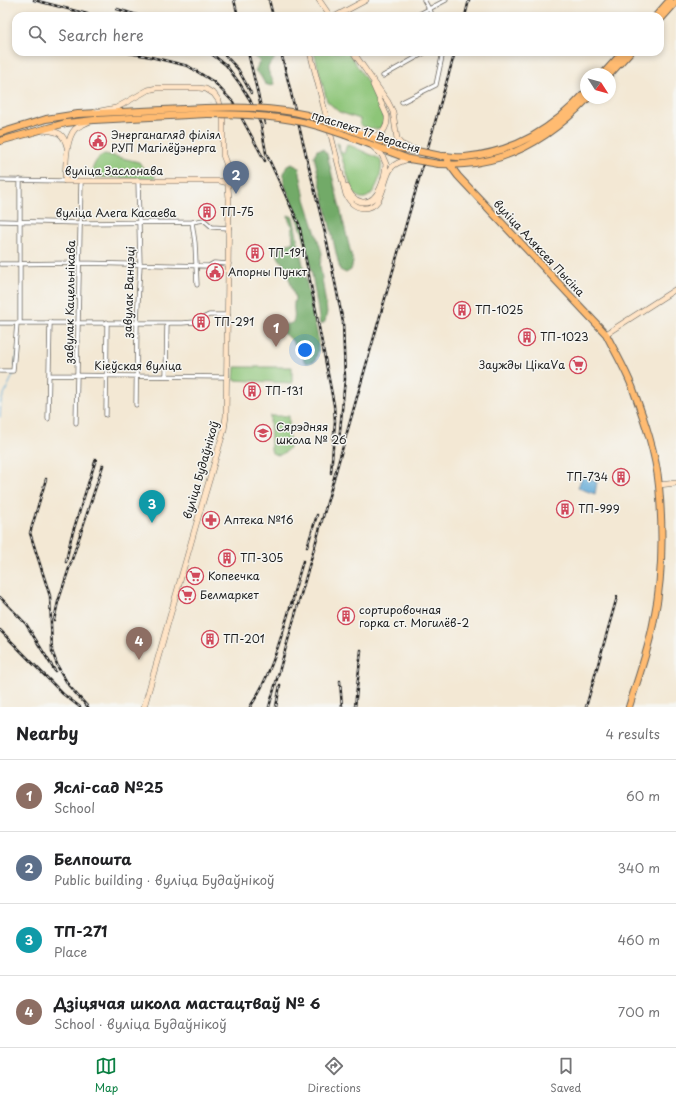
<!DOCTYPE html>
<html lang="en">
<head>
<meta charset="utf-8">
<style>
	body { margin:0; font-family:"Playpen Sans",sans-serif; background:#f6f6f6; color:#202124 }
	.compass { position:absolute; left:580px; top:68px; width:36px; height:36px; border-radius:50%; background:#fff; box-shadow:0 2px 6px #0003; rotate:126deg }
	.you { position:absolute; left:305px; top:350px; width:14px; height:14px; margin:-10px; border:3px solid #fff; border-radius:50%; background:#1a73e8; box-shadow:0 0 0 6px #1a73e833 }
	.badge { display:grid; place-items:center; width:26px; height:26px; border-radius:50%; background:#0b8043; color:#fff; font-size:13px; font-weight:700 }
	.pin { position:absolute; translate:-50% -33px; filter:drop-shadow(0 1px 2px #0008) }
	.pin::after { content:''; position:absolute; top:21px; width:14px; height:12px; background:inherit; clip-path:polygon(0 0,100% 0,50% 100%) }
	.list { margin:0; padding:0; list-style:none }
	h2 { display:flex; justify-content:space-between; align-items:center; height:52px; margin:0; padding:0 16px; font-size:17px }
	h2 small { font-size:13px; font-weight:400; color:#757577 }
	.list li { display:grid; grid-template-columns:26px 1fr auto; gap:12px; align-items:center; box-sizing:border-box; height:72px; padding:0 16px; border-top:1px solid #e0e0e0 }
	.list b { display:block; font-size:15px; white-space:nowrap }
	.list p { margin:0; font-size:13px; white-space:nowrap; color:#757577 }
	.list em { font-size:13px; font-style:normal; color:#757577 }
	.icon { flex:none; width:22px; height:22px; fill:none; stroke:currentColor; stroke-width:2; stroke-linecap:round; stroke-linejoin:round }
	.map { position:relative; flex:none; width:676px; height:707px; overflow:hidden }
	.search { position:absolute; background:#fff; box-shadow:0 2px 6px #0003; left:12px; right:12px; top:12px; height:44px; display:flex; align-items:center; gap:10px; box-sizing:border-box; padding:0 14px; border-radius:12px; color:#757577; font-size:15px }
	.sheet { height:340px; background:#fff }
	nav { display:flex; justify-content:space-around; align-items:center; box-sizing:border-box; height:56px; border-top:1px solid #e0e0e0; background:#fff; font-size:11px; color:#757577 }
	nav a { display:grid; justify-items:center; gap:2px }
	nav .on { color:#0b8043 }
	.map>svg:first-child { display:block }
</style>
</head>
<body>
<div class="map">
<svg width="676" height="707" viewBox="0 0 676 707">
	<rect width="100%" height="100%" fill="#f6f6f2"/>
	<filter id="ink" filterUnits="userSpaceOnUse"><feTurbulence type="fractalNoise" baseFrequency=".025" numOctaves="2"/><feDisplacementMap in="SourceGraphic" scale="8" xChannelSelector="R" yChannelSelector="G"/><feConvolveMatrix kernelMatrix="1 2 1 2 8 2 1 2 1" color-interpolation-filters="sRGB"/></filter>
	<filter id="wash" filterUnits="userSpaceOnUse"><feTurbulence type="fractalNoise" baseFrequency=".012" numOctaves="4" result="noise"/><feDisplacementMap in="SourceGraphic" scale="16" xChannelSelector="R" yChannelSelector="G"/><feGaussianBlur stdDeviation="0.9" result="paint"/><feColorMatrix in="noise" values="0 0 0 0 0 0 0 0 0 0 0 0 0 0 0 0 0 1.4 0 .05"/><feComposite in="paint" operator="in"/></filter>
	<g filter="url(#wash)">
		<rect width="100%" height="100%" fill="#f3e8d4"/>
		<path fill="#8dc578" stroke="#54704a" d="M314,52H348C361,72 379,97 385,120C382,134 369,128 360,125V119L339,112L327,101Z
			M337,143L339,144L340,151L344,154L347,144L380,159C386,171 370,214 353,192Z
			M105,154L139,162L143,168L155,176V179L94,177L92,170C94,164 98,156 105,154Z
			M235,367H292V383L234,380Z
			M270,416H289V448C284,454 279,457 272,453L271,449Z"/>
		<path fill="#72aa68" stroke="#476342" d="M256,52H276L274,60L268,67C267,72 273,78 274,84L271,86L265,84L260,75L255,71L260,61L254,57Z
			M323,149L327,154L353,262L351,270L346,273L340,270L314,156L317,150Z
			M292,164L299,168L305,199L322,253L320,265L327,312L325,322L320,325C314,284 308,242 292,203C287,190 279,180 287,166Z
			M288,215L293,217L318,337V351L315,361L307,363L304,361L301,349L296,346L289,337L281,332L278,327C283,323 288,326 293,322C296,314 293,311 294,304C294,301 295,300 295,298C294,293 286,269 284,265C280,260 276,256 277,248L293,242L292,230L293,227L289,221Z"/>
		<path fill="#5ea8d6" stroke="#3d6279" d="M582,476L594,480L597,482L595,494L578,488Z"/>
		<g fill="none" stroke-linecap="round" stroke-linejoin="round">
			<path stroke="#5ea8d6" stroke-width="1" d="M15,366L19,344
				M0,417L1,401L14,373"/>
		</g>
	</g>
	<g filter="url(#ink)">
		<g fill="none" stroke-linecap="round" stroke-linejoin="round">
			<g stroke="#67635c" stroke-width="5">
				<path id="minor" d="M424,0L433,16
					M416,16L446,0
					M383,76L426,52
					M402,102L436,85L443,52
					M0,180L65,181
					M0,221L81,223L192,222L204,220L212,227L229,228
					M192,222L195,243L197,285
					M0,264L80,263L209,266L214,263L229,264
					M20,322V180
					M0,323H182L195,322L209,315H228
					M0,371H13L17,323
					M49,375L227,377
					M166,376L167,323
					M136,405L137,322L140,265L138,180
					M106,415L107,322
					M48,419L50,322
					M76,423L81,182"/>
			</g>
			<g stroke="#67635c" stroke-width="6">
				<path id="secondary" d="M319,0L330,16
					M336,16L366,0
					M310,52L346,195C350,202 354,207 363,208C385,209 382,179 392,167C397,162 402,161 409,159
					M353,52L388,102L393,112L397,139L401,144L411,149
					M95,112L116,108L148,90L157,88H199L206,89L214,94L219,101L223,117V155L226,163L229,199L226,416L224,430L196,525L144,707
					M88,122C84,124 79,126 75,129C65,140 66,168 65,181H220L228,183
					M43,130C57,132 63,131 67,147
					M355,131C362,131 367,134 374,135C384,136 388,124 387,116L373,85
					M347,187C350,194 353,200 362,202C379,204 385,177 386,164L382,155L372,146
					M606,334L676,289
					M659,485L676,483"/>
			</g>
			<g stroke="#67635c" stroke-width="8">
				<path id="primary" d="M656,16L670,0
					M660,20L676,2
					M603,74L623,52
					M610,74L630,52
					M345,128L399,148L412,150
					M0,133L46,119L78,114L205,108
					M345,135L409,159
					M0,141L66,123L94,120L207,114
					M443,156C450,156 458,158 465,157C515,152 553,129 586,92
					M447,156L449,164L458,176L606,334C615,352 626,370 633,389C644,419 656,453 659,486C663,530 663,576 654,619C649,649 638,678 629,707
					M439,164C448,164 456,165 464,164C513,161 555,133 588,98"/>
			</g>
			<use href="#minor" stroke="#fff" stroke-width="3.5"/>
			<use href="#secondary" stroke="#ffe4c6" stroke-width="5"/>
			<use href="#primary" stroke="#ffbb71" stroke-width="6"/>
			<g stroke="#1c1c1c" stroke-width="2.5">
				<path id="rail" d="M34,0L95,16
					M234,0L238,16
					M269,0L273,16
					M117,9L140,16
					M465,16L469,0
					M124,52L151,57L188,66L214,82L233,102L265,161
					M209,52L226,65L240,84L250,100L261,125L266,153L271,164L299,224L334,405L335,421L331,473
					M222,52L238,69L251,93
					M248,52L265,124
					M281,52L325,233L343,322L345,379L339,441
					M46,479L30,533L50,596L52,651L58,667L69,686L88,707
					M307,547L317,515
					M66,562L71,538L96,459
					M0,597L26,624L55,671
					M292,607L294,592L303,561
					M54,620L58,602L103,465
					M0,630L63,694L80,707
					M340,681L342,707
					M250,707C271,676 281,637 292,601
					M269,707L455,52
					M276,707L280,685
					M355,707L361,650
					M586,707L617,597"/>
			</g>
			<use href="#rail" stroke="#f6f6f2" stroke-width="1" stroke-dasharray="3" stroke-linecap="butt"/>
			<g stroke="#67635c" stroke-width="8" stroke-linecap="butt">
				<path id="primary-bridge" d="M205,108C239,107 273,107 307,115C320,119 332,124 345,128
					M207,114C240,114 275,115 307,123C320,126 333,131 345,135
					M412,150L441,156
					M409,159L439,164"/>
			</g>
			<use href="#primary-bridge" stroke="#ffbb71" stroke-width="6"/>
		</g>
	</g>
	<defs>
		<g id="civic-ring" transform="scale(0.9)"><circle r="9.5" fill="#f6f6f2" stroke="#d1495b" stroke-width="1.5"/><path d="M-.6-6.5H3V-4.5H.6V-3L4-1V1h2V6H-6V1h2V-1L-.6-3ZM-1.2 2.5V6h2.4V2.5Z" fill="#d1495b"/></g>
		<g id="building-ring" transform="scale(0.9)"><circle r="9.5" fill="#f6f6f2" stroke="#d1495b" stroke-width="1.5"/><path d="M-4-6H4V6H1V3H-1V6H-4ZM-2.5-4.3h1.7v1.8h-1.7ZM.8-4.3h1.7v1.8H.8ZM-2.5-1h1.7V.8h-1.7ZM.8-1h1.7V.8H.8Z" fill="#d1495b"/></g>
		<g id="supermarket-ring" transform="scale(0.9)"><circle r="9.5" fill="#f6f6f2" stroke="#d1495b" stroke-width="1.5"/><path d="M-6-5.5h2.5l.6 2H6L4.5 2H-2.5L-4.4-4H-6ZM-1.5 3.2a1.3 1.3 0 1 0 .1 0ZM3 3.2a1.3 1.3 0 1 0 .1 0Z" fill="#d1495b"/></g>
		<g id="school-ring" transform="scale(0.9)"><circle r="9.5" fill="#f6f6f2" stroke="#d1495b" stroke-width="1.5"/><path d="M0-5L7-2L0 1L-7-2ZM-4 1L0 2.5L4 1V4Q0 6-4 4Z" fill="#d1495b"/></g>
		<g id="pharmacy-ring" transform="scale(0.9)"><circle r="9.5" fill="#f6f6f2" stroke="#d1495b" stroke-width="1.5"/><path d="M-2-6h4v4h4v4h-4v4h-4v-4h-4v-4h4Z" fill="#d1495b"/></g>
	</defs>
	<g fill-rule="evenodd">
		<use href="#civic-ring" x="98" y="141"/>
		<use href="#building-ring" x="207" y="212"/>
		<use href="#building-ring" x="255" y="253"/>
		<use href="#civic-ring" x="215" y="272"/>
		<use href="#building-ring" x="462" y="310"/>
		<use href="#building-ring" x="201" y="322"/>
		<use href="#building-ring" x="527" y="337"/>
		<use href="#supermarket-ring" x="578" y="365"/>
		<use href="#building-ring" x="252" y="391"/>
		<use href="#school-ring" x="263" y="433"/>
		<use href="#building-ring" x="621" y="477"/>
		<use href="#building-ring" x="565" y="509"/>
		<use href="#pharmacy-ring" x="211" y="520"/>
		<use href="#building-ring" x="227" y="558"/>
		<use href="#supermarket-ring" x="195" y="576"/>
		<use href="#supermarket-ring" x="187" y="595"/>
		<use href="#building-ring" x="346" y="616"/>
		<use href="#building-ring" x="210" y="639"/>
	</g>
	<g text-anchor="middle" stroke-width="3" stroke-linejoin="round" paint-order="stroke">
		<g font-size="11" fill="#1c1c1c" stroke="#f6f6f2">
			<text transform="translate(366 132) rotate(18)" y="4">праспект 17 Верасня</text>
			<text x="114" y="175">вуліца Заслонава</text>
			<text x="116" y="217">вуліца Алега Касаева</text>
			<text transform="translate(539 248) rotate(47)" y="4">вуліца Аляксея Пысіна</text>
			<text transform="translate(129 292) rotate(-88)" y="4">завулак Ванцэці</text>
			<text transform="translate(70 302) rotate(-89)" y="4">завулак Кацельнікава</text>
			<text x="138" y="370">Кіеўская вуліца</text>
			<text transform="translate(201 470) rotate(-74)" y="4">вуліца Будаўнікоў</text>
		</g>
		<g font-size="11" fill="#1c1c1c" stroke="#f6f6f2" text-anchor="start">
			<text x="111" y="139">Энерганагляд філіял<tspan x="111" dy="13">РУП Магілёўэнерга</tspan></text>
			<text x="220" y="216">ТП-75</text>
			<text x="268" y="257">ТП-191</text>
			<text x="228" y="276">Апорны Пункт</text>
			<text x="475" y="314">ТП-1025</text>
			<text x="214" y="326">ТП-291</text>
			<text x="540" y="341">ТП-1023</text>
			<text x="565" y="369" text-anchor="end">Заужды ЦікаVа</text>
			<text x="265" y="395">ТП-131</text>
			<text x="276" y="431">Сярэдняя<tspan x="276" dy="13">школа № 26</tspan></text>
			<text x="608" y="481" text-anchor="end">ТП-734</text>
			<text x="578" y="513">ТП-999</text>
			<text x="224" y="524">Аптека №16</text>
			<text x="240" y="562">ТП-305</text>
			<text x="208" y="580">Копеечка</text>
			<text x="200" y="599">Белмаркет</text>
			<text x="359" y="614">сортировочная<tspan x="359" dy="13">горка ст. Могилёв-2</tspan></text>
			<text x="223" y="643">ТП-201</text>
		</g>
	</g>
</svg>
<svg class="compass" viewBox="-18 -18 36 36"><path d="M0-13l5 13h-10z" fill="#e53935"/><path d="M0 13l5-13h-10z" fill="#757577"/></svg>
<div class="you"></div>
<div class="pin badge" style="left:276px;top:347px;background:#8d6e63">1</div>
<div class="pin badge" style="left:236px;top:194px;background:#5c6f8a">2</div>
<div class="pin badge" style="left:152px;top:523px;background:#0f9aa8">3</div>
<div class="pin badge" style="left:139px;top:660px;background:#8d6e63">4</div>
<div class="search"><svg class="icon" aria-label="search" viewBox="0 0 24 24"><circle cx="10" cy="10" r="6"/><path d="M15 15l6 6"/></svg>Search here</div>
</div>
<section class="sheet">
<h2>Nearby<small>4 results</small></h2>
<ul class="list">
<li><span class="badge" style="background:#8d6e63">1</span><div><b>Яслі-сад №25</b><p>School</p></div><em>60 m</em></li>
<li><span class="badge" style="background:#5c6f8a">2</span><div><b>Белпошта</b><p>Public building · вуліца Будаўнікоў</p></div><em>340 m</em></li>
<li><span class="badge" style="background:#0f9aa8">3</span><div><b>ТП-271</b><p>Place</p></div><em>460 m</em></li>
<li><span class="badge" style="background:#8d6e63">4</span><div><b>Дзіцячая школа мастацтваў № 6</b><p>School · вуліца Будаўнікоў</p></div><em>700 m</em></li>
</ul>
</section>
<nav>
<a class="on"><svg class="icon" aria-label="map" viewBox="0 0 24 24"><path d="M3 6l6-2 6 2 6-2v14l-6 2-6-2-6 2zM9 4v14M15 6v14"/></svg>Map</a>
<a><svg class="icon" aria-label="directions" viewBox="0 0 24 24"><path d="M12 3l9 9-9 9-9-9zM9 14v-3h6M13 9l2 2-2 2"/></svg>Directions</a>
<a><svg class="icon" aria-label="saved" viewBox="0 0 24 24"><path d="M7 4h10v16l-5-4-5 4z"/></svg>Saved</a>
</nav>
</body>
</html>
